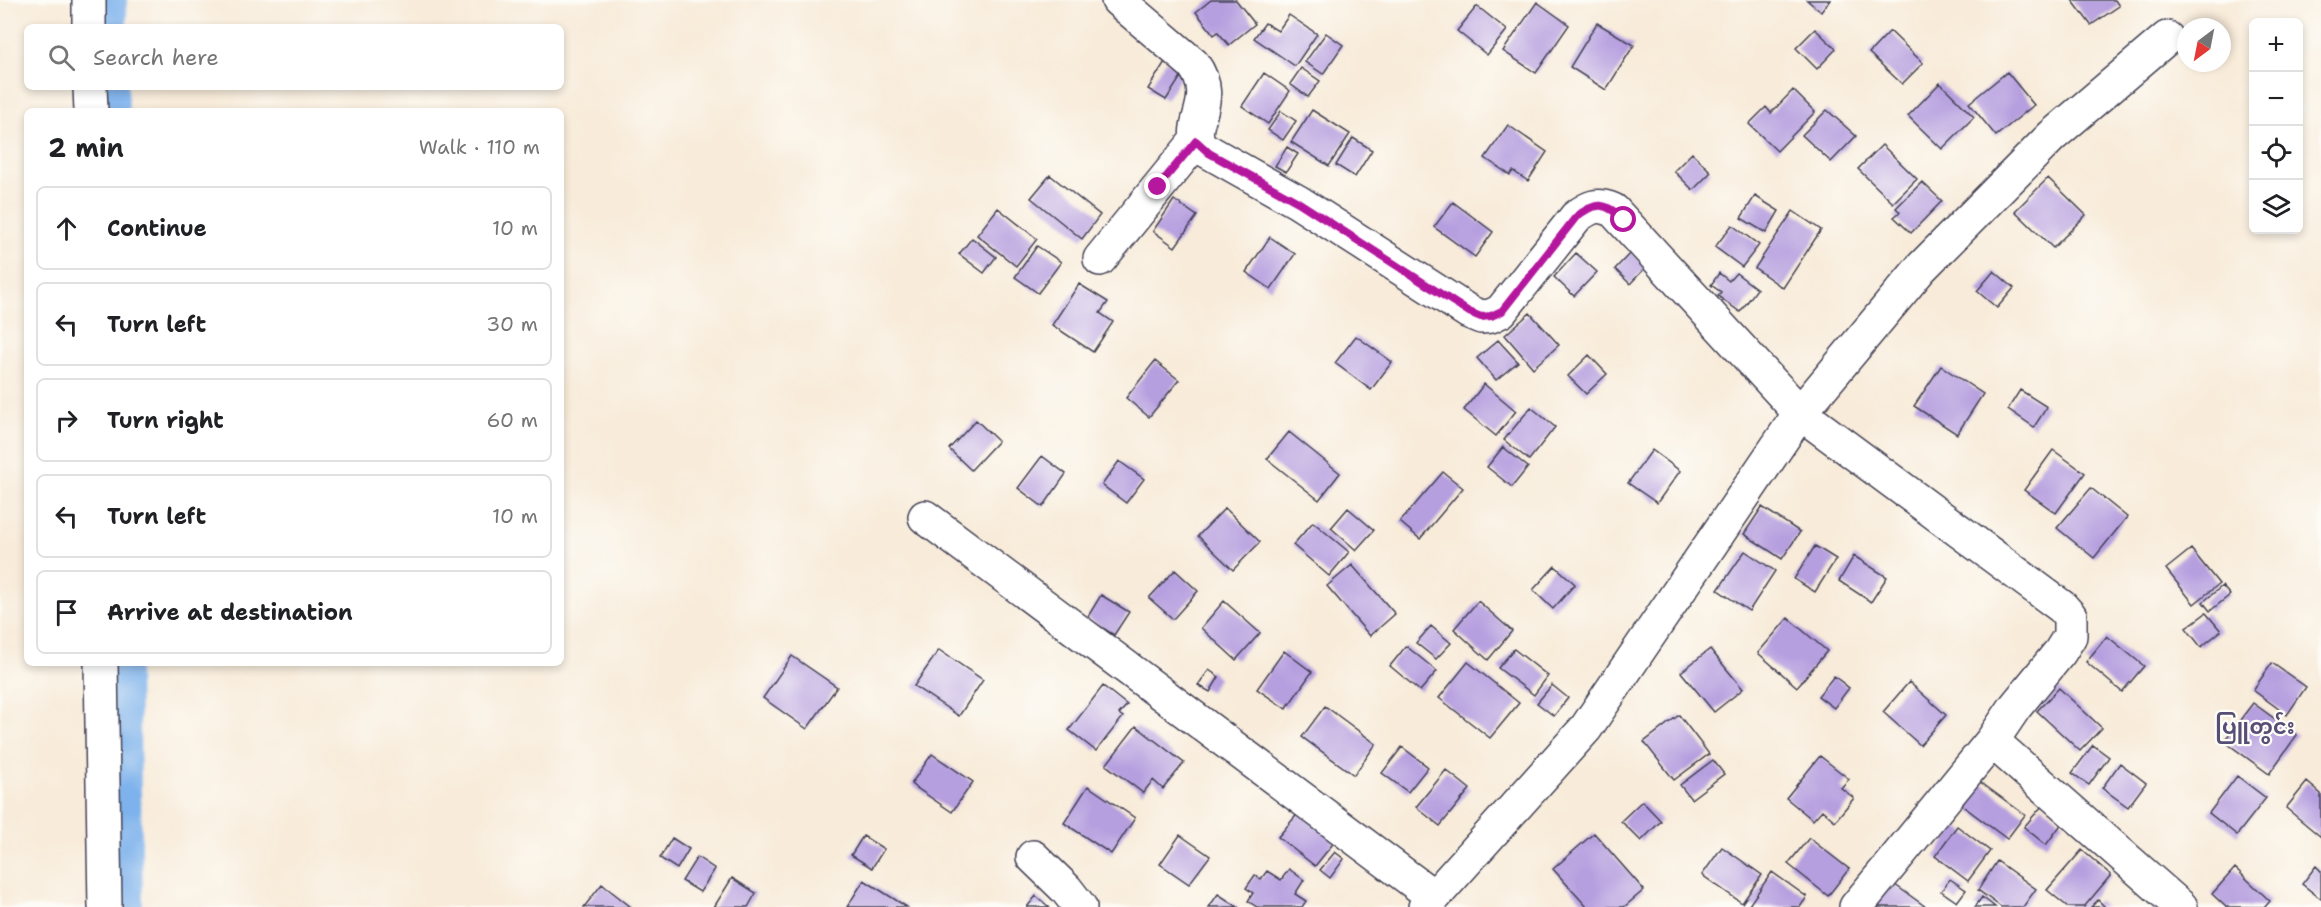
<!DOCTYPE html>
<html lang="en">
<head>
<meta charset="utf-8">
<style>
	body { margin:0; font-family:"Shantell Sans","Noto Sans Myanmar",sans-serif; background:#f6f6f6; color:#202124 }
	.controls { position:absolute; right:18px; top:18px; display:grid; overflow:hidden; border-radius:9px; box-shadow:0 3px 9px #0003 }
	.controls button { width:54px; height:54px; display:grid; place-items:center; padding:0; border:0; border-bottom:2px solid #e0e0e0; background:#fff; color:#202124; font:30px sans-serif }
	.compass { position:absolute; left:2177px; top:18px; width:54px; height:54px; border-radius:50%; background:#fff; box-shadow:0 3px 9px #0003; rotate:212deg }
	.stop { position:absolute; width:18px; height:18px; margin:-14px; border:4px solid #b5179e; border-radius:50%; background:#fff }
	.stop.end { background:#b5179e; border-color:#fff; box-shadow:0 2px 6px #0008 }
	.list { margin:0; padding:0; list-style:none }
	h2 { display:flex; justify-content:space-between; align-items:center; height:78px; margin:0; padding:0 24px; font-size:26px }
	h2 small { font-size:20px; font-weight:400; color:#757577 }
	.list li { display:grid; grid-template-columns:39px 1fr auto; gap:18px; align-items:center; box-sizing:border-box; height:84px; margin:0 12px 12px; padding:0 12px; border:2px solid #e0e0e0; border-radius:9px }
	.list b { display:block; font-size:22px; white-space:nowrap }
	.list em { font-size:20px; font-style:normal; color:#757577 }
	.icon { flex:none; width:33px; height:33px; fill:none; stroke:currentColor; stroke-width:2; stroke-linecap:round; stroke-linejoin:round }
	.map { position:relative; flex:none; width:2321px; height:907px; overflow:hidden }
	.search { position:absolute; background:#fff; box-shadow:0 3px 9px #0003; left:24px; top:24px; width:540px; height:66px; display:flex; align-items:center; gap:15px; box-sizing:border-box; padding:0 21px; border-radius:9px; color:#757577; font-size:22px }
	.panel { position:absolute; background:#fff; box-shadow:0 3px 9px #0003; left:24px; top:108px; width:540px; height:558px; border-radius:9px }
	.map>svg:first-child { display:block }
</style>
</head>
<body>
<div class="map">
<svg width="2321" height="907" viewBox="0 0 2321 907">
	<rect width="100%" height="100%" fill="#fdfcf7"/>
	<filter id="ink" filterUnits="userSpaceOnUse"><feTurbulence type="fractalNoise" baseFrequency=".0167" numOctaves="2"/><feDisplacementMap in="SourceGraphic" scale="12" xChannelSelector="R" yChannelSelector="G"/><feConvolveMatrix kernelMatrix="1 2 1 2 8 2 1 2 1" color-interpolation-filters="sRGB"/></filter>
	<filter id="wash" filterUnits="userSpaceOnUse"><feTurbulence type="fractalNoise" baseFrequency=".008" numOctaves="4" result="noise"/><feDisplacementMap in="SourceGraphic" scale="24" xChannelSelector="R" yChannelSelector="G"/><feGaussianBlur stdDeviation="1.35" result="paint"/><feColorMatrix in="noise" values="0 0 0 0 0 0 0 0 0 0 0 0 0 0 0 0 0 1.4 0 .05"/><feComposite in="paint" operator="in"/></filter>
	<g filter="url(#wash)">
		<rect width="100%" height="100%" fill="#f8ebd9"/>
		<g fill="none" stroke-linecap="round" stroke-linejoin="round">
			<path stroke="#7eb2ec" stroke-width="38" d="M108,0V27
				M109,87L110,111
				M120,663L124,907"/>
		</g>
		<g id="blocks">
			<path fill="#b69fdf" d="M1211,0H1236L1255,24L1229,45L1218,32L1214,35L1196,12Z
				M1807,0H1830L1821,12Z
				M2072,0H2115L2119,6L2091,25Z
				M1537,2L1569,25L1536,73L1503,51Z
				M1477,6L1507,30L1487,55L1457,31Z
				M1289,15L1317,34L1295,66L1254,38L1265,23L1278,31Z
				M1597,23L1634,45L1606,90L1570,67Z
				M1815,29L1836,49L1817,69L1796,48Z
				M1890,31L1923,63L1902,84L1869,53Z
				M1326,33L1343,45L1323,74L1305,62Z
				M1166,60L1184,72L1166,100L1148,89Z
				M1301,68L1320,81L1308,97L1290,84Z
				M2007,72L2034,105L1996,136L1969,103Z
				M1264,73L1290,91L1268,124L1242,106Z
				M1940,83L1974,117L1942,149L1908,116Z
				M1793,90L1815,112L1777,151L1749,124L1766,107L1771,113Z
				M1312,110L1350,134L1329,166L1291,142Z
				M1827,110L1856,136L1831,162L1802,135Z
				M1281,111L1296,121L1283,140L1268,130Z
				M1508,125L1547,152L1528,181L1513,171L1510,175L1485,158Z
				M1353,138L1372,150L1355,177L1336,165Z
				M1882,145L1917,179L1893,203L1858,169Z
				M1287,147L1298,154L1286,172L1275,166Z
				M1692,153L1711,172L1693,190L1674,171Z
				M1050,175L1100,215L1082,239L1031,198Z
				M2048,178L2086,215L2053,248L2015,211Z
				M1922,182L1942,201L1911,233L1894,217L1900,212L1896,208Z
				M1755,196L1779,211L1766,233L1741,218Z
				M1174,200L1197,216L1175,247L1153,231Z
				M1453,202L1493,232L1475,257L1434,227Z
				M998,208L1037,239L1016,266L977,235Z
				M1793,211L1821,230L1783,288L1755,268Z
				M1732,225L1759,245L1742,267L1715,247Z
				M1270,237L1295,254L1271,289L1246,272Z
				M972,238L996,257L984,273L959,254Z
				M1037,246L1061,262L1038,293L1015,277Z
				M1631,252L1646,267L1630,284L1615,269Z
				M1576,253L1597,272L1574,296L1554,277Z
				M1994,271L2014,288L1997,308L1977,291Z
				M1719,273L1729,281L1736,273L1757,289L1740,312L1718,296L1721,292L1711,285Z
				M1079,284L1108,302L1100,313L1113,322L1093,352L1052,325Z
				M1530,313L1559,345L1533,368L1505,335Z
				M1356,336L1392,362L1371,390L1335,363Z
				M1498,340L1518,362L1496,380L1477,358Z
				M1589,355L1607,374L1586,394L1568,376Z
				M1155,361L1179,380L1149,417L1126,398Z
				M1941,366L1983,394L1957,434L1914,406Z
				M1484,384L1516,411L1496,436L1464,410Z
				M2020,390L2047,407L2034,427L2008,409Z
				M1531,407L1555,427L1529,460L1504,440Z
				M976,420L998,441L971,470L949,449Z
				M1289,432L1340,473L1319,500L1267,459Z
				M1503,447L1528,467L1512,487L1487,467Z
				M1652,450L1680,471L1657,503L1628,483Z
				M2053,450L2085,473L2056,513L2024,490Z
				M1042,456L1066,474L1043,507L1018,488Z
				M1119,461L1144,479L1126,503L1102,485Z
				M1443,472L1463,488L1420,539L1400,522Z
				M2091,488L2127,517L2094,558L2057,528Z
				M1762,507L1800,532L1782,559L1744,534Z
				M1225,508L1260,542L1233,570L1198,536Z
				M1348,508L1374,530L1356,550L1331,528Z
				M1313,522L1349,552L1329,576L1293,545Z
				M1815,546L1836,559L1815,592L1794,579Z
				M2191,549L2219,584L2194,604L2166,569Z
				M1745,551L1775,571L1749,611L1718,590Z
				M1854,556L1887,577L1871,602L1839,581Z
				M1352,565L1395,614L1370,636L1327,586Z
				M1555,566L1575,584L1553,609L1533,590Z
				M1175,570L1198,591L1173,619L1149,598Z
				M2222,586L2230,595L2210,611L2203,602Z
				M1101,595L1129,612L1114,635L1087,618Z
				M1224,601L1260,633L1236,660L1201,628Z
				M1478,601L1512,631L1488,660L1454,629Z
				M2206,613L2221,631L2201,647L2186,628Z
				M1788,618L1827,651L1797,687L1758,653Z
				M1431,626L1451,643L1436,659L1416,643Z
				M2107,636L2144,666L2122,692L2086,662Z
				M1406,646L1437,671L1420,691L1390,666Z
				M1514,649L1548,676L1534,695L1498,668Z
				M1710,649L1743,689L1714,712L1681,672Z
				M939,650L983,680L959,716L914,686Z
				M1284,651L1312,672L1286,709L1257,689Z
				M792,656L837,687L807,729L763,698Z
				M1468,662L1519,703L1490,738L1439,698Z
				M2272,663L2306,687L2287,715L2253,690Z
				M1209,670L1219,677L1210,692L1198,685Z
				M1834,676L1849,688L1834,708L1818,696Z
				M1909,682L1946,715L1920,745L1883,712Z
				M1552,685L1568,698L1554,716L1537,703Z
				M1103,686L1127,705L1119,714L1123,717L1096,751L1069,730Z
				M2059,688L2102,728L2080,751L2037,711Z
				M2253,703L2297,735L2269,774L2224,741Z
				M1325,706L1376,744L1354,775L1302,737Z
				M1679,715L1709,754L1674,780L1644,742Z
				M1136,726L1184,763L1163,789L1153,780L1143,793L1106,765Z
				M2093,745L2109,757L2089,785L2072,773Z
				M1402,747L1428,767L1408,792L1382,773Z
				M932,754L973,782L952,812L911,784Z
				M1820,756L1849,779L1841,788L1854,798L1835,821L1822,810L1813,820L1786,798Z
				M1713,760L1724,774L1691,799L1680,785Z
				M2120,763L2146,783L2128,807L2102,788Z
				M1446,770L1470,789L1440,826L1416,807Z
				M2237,776L2266,798L2237,835L2209,813Z
				M1976,779L2025,815L2007,839L1959,803Z
				M2307,782L2321,794V837L2286,808Z
				M1088,786L1135,818L1111,854L1064,823Z
				M1642,801L1661,821L1641,841L1621,821Z
				M2042,806L2063,822L2046,845L2024,827Z
				M1300,811L1336,840L1315,866L1278,837Z
				M1957,826L1990,851L1968,881L1935,856Z
				M1594,833L1644,890L1624,907H1587L1553,869Z
				M1180,835L1210,856L1189,884L1160,864Z
				M863,836L884,849L872,868L851,855Z
				M672,838L689,849L677,869L660,858Z
				M1809,838L1849,869L1828,896L1788,864Z
				M1722,847L1762,875L1742,903L1702,875Z
				M2082,850L2111,875L2084,907H2068L2047,890Z
				M1335,852L1344,859L1330,878L1320,870Z
				M697,857L715,869L700,892L682,881Z
				M1997,861L2036,889L2023,907H2001L1978,890Z
				M2316,866L2321,871V899L2302,884Z
				M2235,868L2270,901L2265,907H2226L2212,894Z
				M1289,869L1304,880L1295,894L1306,901L1302,907H1257L1248,901L1253,893L1246,888L1255,875L1261,879L1267,871L1281,880Z
				M1772,872L1807,897L1800,907H1752L1749,905Z
				M732,878L756,893L748,907H714Z
				M1950,879L1966,890L1957,902L1941,891Z
				M864,880L907,907H847Z
				M1891,882L1926,907H1873Z
				M602,884L631,907H584Z
				M1218,894L1238,907H1209Z
				M1036,896L1049,907H1027Z
				M1982,897L1995,907H1975Z
				M2098,900L2105,907H2091Z"/>
		</g>
	</g>
	<g filter="url(#ink)">
		<use href="#blocks" fill-opacity="0" stroke="#424053" stroke-width="1.5"/>
		<g fill="none" stroke-linecap="round" stroke-linejoin="round">
			<g stroke="#424053" stroke-width="36">
				<path id="minor" d="M89,0V27
					M1118,0L1193,64C1221,102 1183,125 1202,148L1298,202L1469,312L1481,317L1491,316L1501,311L1576,217C1589,207 1597,203 1613,210L1800,413L2062,607L2070,616V636L2060,652L2015,707L1992,741L2181,907
					M90,87L91,111
					M1100,259L1196,141
					M925,517L1434,897
					M101,663L105,907
					M1033,857L1066,889L1080,907
					M1425,907L1586,728L1800,413L1921,268L2052,136L2167,38
					M1856,907L1992,741"/>
			</g>
			<use href="#minor" stroke="#fff" stroke-width="33"/>
		</g>
	</g>
	<g fill="none" stroke-linecap="round" stroke-linejoin="round" filter="url(#ink)">
		<path stroke="#b5179e" stroke-width="8" d="M1158,187L1196,141L1209,153L1298,202L1469,312L1481,317L1491,316L1502,311L1576,217C1596,201 1606,202 1624,220"/>
	</g>
	<g text-anchor="middle" stroke-width="4.5" stroke-linejoin="round" paint-order="stroke">
		<g font-size="21" font-weight="bold" fill="#564e74" stroke="#fdfcf7">
			<text x="2255" y="734">ပြူတွင်း</text>
		</g>
	</g>
</svg>
<div class="controls">
<button>+</button>
<button>−</button>
<button><svg class="icon" aria-label="locate" viewBox="0 0 24 24"><circle cx="12" cy="12" r="6"/><path d="M12 2v4M12 18v4M2 12h4M18 12h4"/></svg></button>
<button><svg class="icon" aria-label="layers" viewBox="0 0 24 24"><path d="M12 4l9 5-9 5-9-5zM3 14l9 5 9-5"/></svg></button>
</div>
<svg class="compass" viewBox="-18 -18 36 36"><path d="M0-13l5 13h-10z" fill="#e53935"/><path d="M0 13l5-13h-10z" fill="#757577"/></svg>
<div class="stop" style="left:1624px;top:220px"></div>
<div class="stop end" style="left:1158px;top:187px"></div>
<div class="search"><svg class="icon" aria-label="search" viewBox="0 0 24 24"><circle cx="10" cy="10" r="6"/><path d="M15 15l6 6"/></svg>Search here</div>
<section class="panel">
<h2>2 min<small>Walk · 110 m</small></h2>
<ul class="list">
<li><svg class="icon" aria-label="ahead" viewBox="0 0 24 24"><path d="M12 20V5M6 11l6-6 6 6"/></svg><div><b>Continue</b></div><em>10 m</em></li>
<li><svg class="icon" aria-label="left" viewBox="0 0 24 24"><path d="M17 20v-9H6M10 6l-5 5 5 5"/></svg><div><b>Turn left</b></div><em>30 m</em></li>
<li><svg class="icon" aria-label="right" viewBox="0 0 24 24"><path d="M7 20v-9h11M14 6l5 5-5 5"/></svg><div><b>Turn right</b></div><em>60 m</em></li>
<li><svg class="icon" aria-label="left" viewBox="0 0 24 24"><path d="M17 20v-9H6M10 6l-5 5 5 5"/></svg><div><b>Turn left</b></div><em>10 m</em></li>
<li><svg class="icon" aria-label="arrive" viewBox="0 0 24 24"><path d="M6 21V4h12l-3 4 3 4H6"/></svg><div><b>Arrive at destination</b></div></li>
</ul>
</section>
</div>
</body>
</html>
